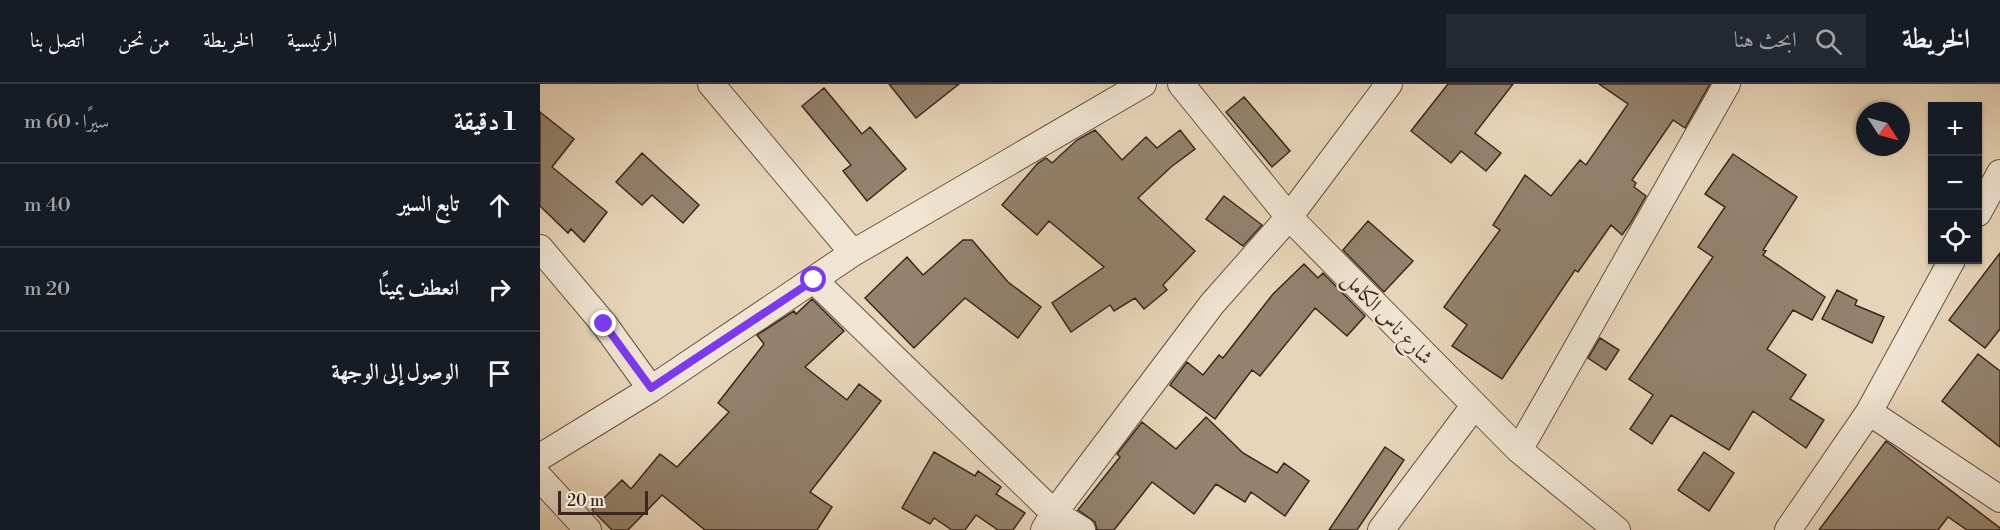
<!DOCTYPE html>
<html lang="ar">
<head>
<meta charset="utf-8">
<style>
	body { margin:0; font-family:"Libre Bodoni",Amiri,serif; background:#242831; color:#f1f3f6; direction:rtl }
	.controls { position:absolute; right:18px; top:18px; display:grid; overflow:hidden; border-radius:0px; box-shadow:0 2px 4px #0004 }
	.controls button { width:54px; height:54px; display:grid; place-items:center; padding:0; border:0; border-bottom:2px solid #363941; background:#171b24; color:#f1f3f6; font:30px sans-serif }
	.compass { position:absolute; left:1316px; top:18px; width:54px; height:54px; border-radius:50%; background:#171b24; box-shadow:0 2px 4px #0004; rotate:126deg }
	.scale { position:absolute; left:18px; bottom:15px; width:90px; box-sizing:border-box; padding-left:6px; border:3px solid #3a281c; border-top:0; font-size:16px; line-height:21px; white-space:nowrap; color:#3a281c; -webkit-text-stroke:4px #f0e4d2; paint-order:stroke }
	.stop { position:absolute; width:18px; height:18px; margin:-14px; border:4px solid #7c3aed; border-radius:50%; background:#fff }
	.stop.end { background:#7c3aed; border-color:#fff; box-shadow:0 2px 6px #0008 }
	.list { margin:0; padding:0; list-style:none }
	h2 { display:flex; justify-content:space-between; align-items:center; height:78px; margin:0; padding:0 24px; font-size:26px }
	h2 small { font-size:20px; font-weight:400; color:#9ea1a6 }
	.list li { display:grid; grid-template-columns:39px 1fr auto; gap:18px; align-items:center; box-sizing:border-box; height:84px; padding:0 24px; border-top:2px solid #363941 }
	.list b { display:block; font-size:22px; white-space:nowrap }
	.list em { font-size:20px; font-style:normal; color:#9ea1a6 }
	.icon { flex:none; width:33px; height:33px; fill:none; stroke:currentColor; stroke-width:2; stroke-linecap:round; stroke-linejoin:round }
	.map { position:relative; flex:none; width:1460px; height:446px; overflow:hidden; direction:ltr }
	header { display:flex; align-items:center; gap:36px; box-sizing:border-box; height:84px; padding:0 30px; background:#171b24; border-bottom:2px solid #363941 }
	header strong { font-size:28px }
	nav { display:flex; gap:33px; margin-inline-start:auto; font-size:21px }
	.search { width:420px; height:54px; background:#242831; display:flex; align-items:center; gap:15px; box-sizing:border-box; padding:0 21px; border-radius:0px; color:#9ea1a6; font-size:22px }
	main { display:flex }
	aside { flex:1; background:#171b24 }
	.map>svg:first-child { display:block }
</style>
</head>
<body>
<header>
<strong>الخريطة</strong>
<div class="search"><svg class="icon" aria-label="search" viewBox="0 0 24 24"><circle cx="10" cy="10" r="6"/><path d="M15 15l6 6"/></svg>ابحث هنا</div>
<nav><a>الرئيسية</a><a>الخريطة</a><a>من نحن</a><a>اتصل بنا</a></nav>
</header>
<main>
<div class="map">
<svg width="1460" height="446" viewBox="0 0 1460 446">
	<rect width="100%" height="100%" fill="#e8d5b9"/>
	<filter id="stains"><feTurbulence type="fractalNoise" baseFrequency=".00333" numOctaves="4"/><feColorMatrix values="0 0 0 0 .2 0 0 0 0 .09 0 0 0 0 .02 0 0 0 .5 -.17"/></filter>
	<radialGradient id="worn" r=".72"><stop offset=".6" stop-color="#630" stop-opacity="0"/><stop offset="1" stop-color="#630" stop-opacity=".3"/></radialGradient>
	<path fill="#94826e" stroke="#3a281c" stroke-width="1.5" d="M349,0H419L376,34Z
		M908,0H973L935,49L961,69L946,87L921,67L911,79L871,47Z
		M1059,0H1170L1145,44L1133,36L1092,96L1096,99L1094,103L1106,112L1090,140L1082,151L1071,141L1038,188L1035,186L962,295L912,262L927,241L904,223L960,146L953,141L985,91L1011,112L1040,76L1046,81L1088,20Z
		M284,4L322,50L330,43L366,85L327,117L303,87L311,81L262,22Z
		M704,13L750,67L732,83L686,28Z
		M0,28L34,55L12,83L67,128L44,158L31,145L28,149L0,122Z
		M555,46L582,76L606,53L617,64L640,46L655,65L631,83L598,114L655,167L623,201L627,206L604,225L595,214L574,227L570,221L531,248L512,219L564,183L509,137L497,151L462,121L498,79L506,74L512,79L537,56Z
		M102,69L159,121L143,139L112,111L102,121L76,98Z
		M1193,70L1257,113L1223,166L1226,167L1223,171L1285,213L1272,236L1253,226L1227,265L1266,291L1250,315L1284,336L1266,364L1213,327L1189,366L1131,331L1112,360L1090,345L1113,311L1089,295L1173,173L1158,163L1185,123L1165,110Z
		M684,112L722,141L703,162L666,135Z
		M828,137L873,177L844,208L803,166Z
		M423,156H432L468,198L501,223L478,254L425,214L374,264L325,214L367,173L383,191Z
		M1460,169V245L1445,264L1409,236Z
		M764,180L778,194L783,189L825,232L807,252L775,224L720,292L712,286L675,335L630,301L647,278L663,291L679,271L683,274L733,210Z
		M1297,206L1317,216L1315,221L1344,233L1332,259L1282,235Z
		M272,215L304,247L265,283L307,316L319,300L341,317L270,408L292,423L277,446H165L122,411L88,446H72L52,426L82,396L91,405L120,370L137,383L189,328L178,319L224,260L217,251L254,227L256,230Z
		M1060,254L1079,266L1066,286L1048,274Z
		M1438,270L1460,287V363L1402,317Z
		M666,333L703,369L737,389L744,379L769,397L745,432L711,408L705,418L676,400L654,430L612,398L574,446H557L555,438L538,426L580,373L577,370L602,338L636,365Z
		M1346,357L1460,444V446H1427L1408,433L1398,446H1279Z
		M845,363L864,376L817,446H789Z
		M394,368L435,392L438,387L461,403L456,410L485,429L473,446H458L436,431L425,446H412L394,434L390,440L362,424Z
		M1164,368L1194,389L1169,427L1138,406Z"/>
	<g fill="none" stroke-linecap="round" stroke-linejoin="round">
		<g stroke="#665343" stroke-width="28">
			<path id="minor" d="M171,0L313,169
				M641,0L749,133L979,366L1077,446
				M1438,129L1460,89
				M0,164L64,240L111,305
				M274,196L514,429L542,446
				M1329,328L1460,415
				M979,366L1187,0
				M0,373L111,305L313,169L603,0
				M0,394L48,446
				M504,446L514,429L672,220L749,133L849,0
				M841,446L934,322
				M1248,446L1329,328L1412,176"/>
		</g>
		<use href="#minor" stroke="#f0e4d2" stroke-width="26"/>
	</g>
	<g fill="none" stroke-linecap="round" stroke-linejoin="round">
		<path stroke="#7c3aed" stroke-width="8" d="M64,240L111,304L274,196"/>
	</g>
	<g text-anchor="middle" stroke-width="4.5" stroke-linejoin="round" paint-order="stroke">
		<g font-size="21" fill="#3a281c" stroke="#f0e4d2">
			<text transform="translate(848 234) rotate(46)" y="7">شارع ناس الكامل</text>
		</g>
	</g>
	<rect width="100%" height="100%" filter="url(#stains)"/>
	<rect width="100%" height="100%" fill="url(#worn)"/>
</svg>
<div class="controls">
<button>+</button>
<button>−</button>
<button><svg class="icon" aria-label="locate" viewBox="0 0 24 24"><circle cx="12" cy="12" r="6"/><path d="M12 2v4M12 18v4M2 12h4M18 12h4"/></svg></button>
</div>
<svg class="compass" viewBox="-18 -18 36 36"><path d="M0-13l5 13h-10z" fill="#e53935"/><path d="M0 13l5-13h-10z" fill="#9ea1a6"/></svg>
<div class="scale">20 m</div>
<div class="stop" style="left:274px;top:196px"></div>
<div class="stop end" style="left:64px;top:240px"></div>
</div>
<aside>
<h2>1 دقيقة<small>سيرًا · 60 m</small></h2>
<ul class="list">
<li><svg class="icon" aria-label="ahead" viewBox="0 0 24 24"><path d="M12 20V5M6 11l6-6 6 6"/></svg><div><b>تابع السير</b></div><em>40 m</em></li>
<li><svg class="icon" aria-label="right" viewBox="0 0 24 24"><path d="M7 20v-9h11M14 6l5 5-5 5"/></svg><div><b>انعطف يمينًا</b></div><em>20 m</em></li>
<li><svg class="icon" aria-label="arrive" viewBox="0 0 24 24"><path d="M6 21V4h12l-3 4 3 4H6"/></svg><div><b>الوصول إلى الوجهة</b></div></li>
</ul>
</aside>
</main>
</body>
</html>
